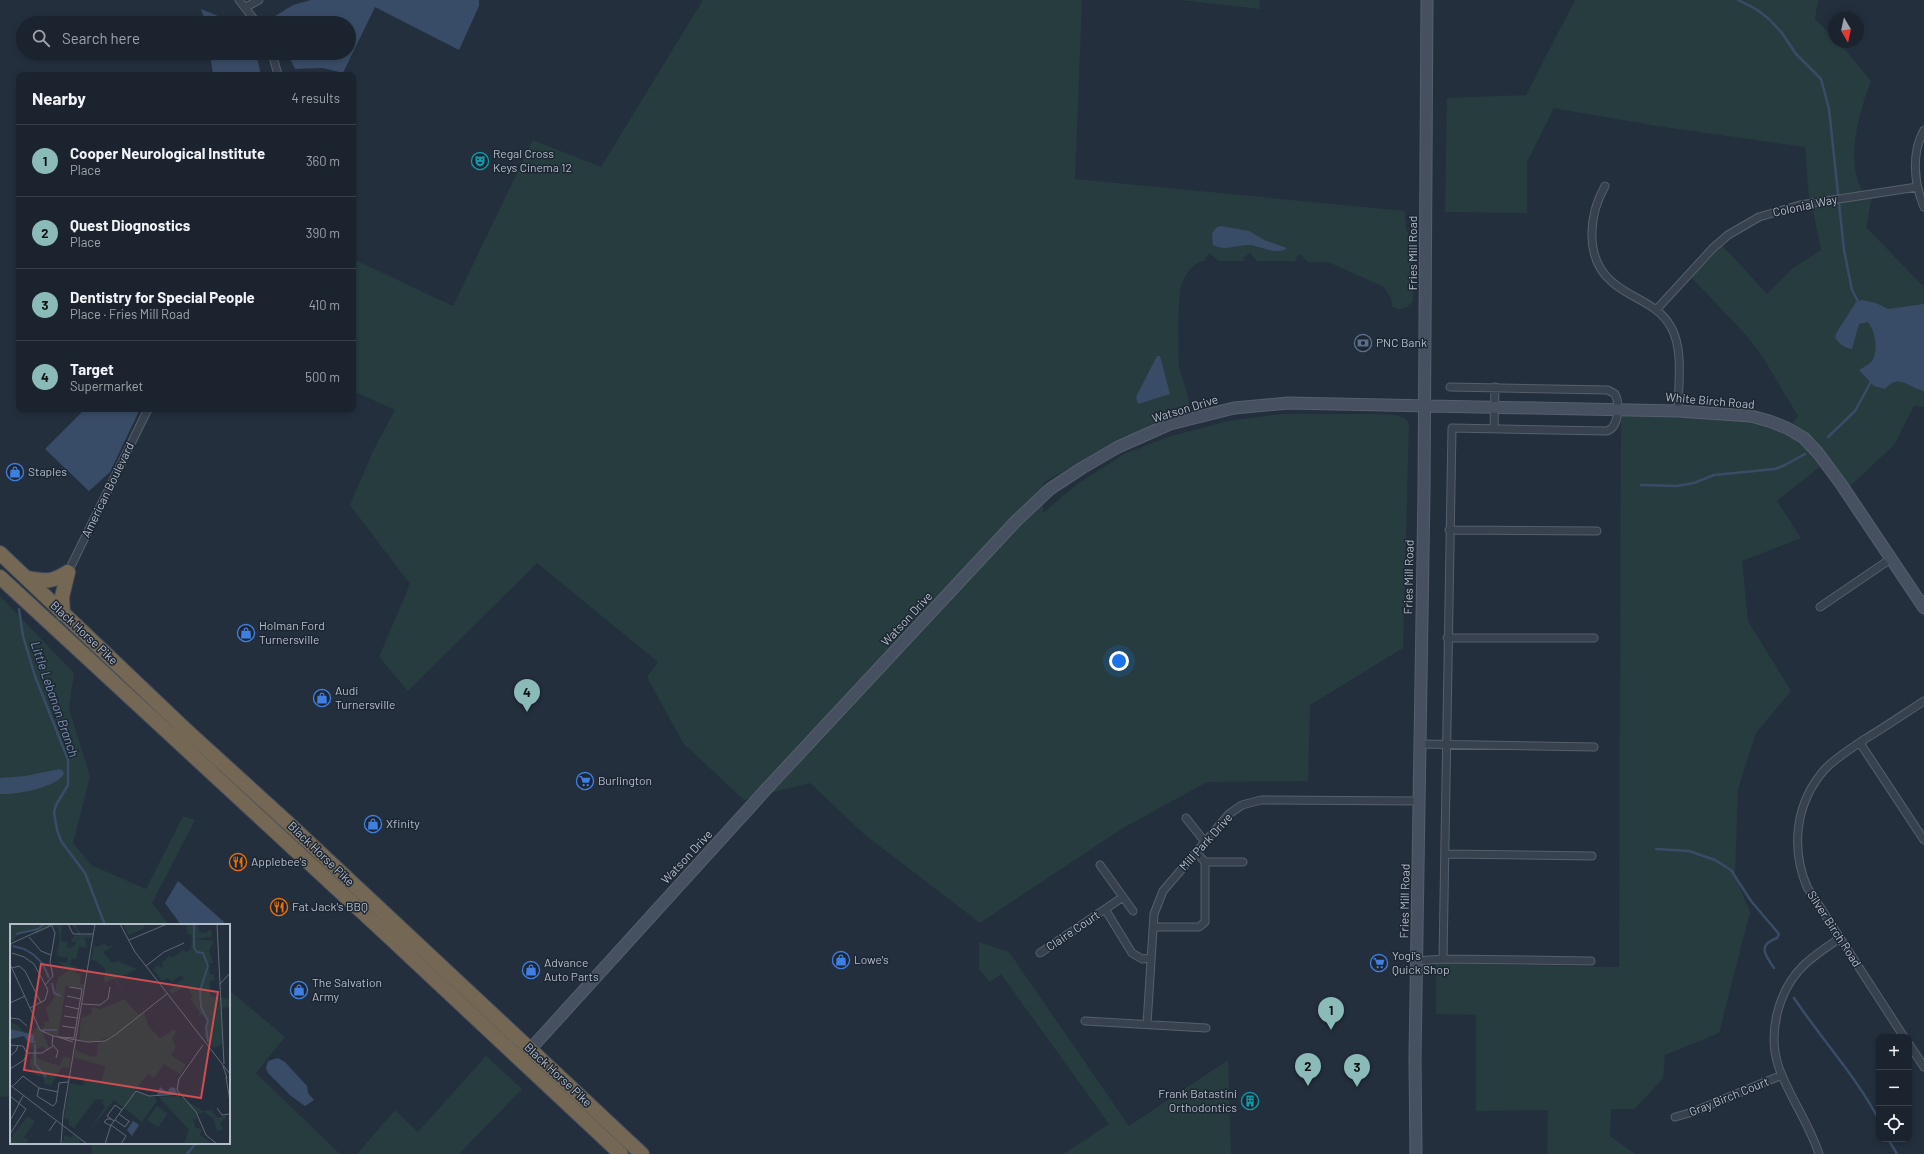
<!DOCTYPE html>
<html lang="en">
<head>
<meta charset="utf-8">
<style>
	body { margin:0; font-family:Barlow,sans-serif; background:#242b36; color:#f1f3f6 }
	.controls { position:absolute; right:12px; bottom:12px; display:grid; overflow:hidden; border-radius:8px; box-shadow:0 2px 6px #0003 }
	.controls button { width:36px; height:36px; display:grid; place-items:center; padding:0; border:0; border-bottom:1px solid #39404a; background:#1b232e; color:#f1f3f6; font:20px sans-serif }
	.compass { position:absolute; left:1828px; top:12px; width:36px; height:36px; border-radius:50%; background:#1b232e; box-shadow:0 2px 6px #0003; rotate:171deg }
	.you { position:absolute; left:1119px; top:661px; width:14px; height:14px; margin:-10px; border:3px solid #fff; border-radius:50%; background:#1a73e8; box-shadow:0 0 0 6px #1a73e833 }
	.badge { display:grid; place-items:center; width:26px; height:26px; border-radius:50%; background:#8bbbb9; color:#111; font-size:13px; font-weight:700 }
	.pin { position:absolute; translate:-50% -33px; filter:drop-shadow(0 1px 2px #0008) }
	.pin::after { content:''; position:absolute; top:21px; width:14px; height:12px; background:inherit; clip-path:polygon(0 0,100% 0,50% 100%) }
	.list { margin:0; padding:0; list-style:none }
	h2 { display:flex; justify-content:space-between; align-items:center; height:52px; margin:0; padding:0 16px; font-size:17px }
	h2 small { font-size:13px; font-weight:400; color:#a0a4aa }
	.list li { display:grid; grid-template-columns:26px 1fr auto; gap:12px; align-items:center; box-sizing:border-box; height:72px; padding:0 16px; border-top:1px solid #39404a }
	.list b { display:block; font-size:15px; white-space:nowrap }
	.list p { margin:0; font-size:13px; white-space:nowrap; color:#a0a4aa }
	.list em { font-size:13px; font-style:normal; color:#a0a4aa }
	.icon { flex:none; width:22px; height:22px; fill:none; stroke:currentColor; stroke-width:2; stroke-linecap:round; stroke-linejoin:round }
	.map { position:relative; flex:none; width:1924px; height:1154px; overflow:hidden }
	.search { position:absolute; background:#1b232e; box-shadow:0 2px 6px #0003; left:16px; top:16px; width:340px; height:44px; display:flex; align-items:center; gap:10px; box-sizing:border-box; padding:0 14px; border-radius:22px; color:#a0a4aa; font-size:15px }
	.panel { position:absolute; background:#1b232e; box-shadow:0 2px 6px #0003; left:16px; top:72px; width:340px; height:340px; border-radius:8px }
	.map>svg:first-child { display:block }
</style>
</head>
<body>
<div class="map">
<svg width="1924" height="1154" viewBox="0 0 1924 1154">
	<rect width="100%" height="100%" fill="#242f3e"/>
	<path fill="#263c3f" d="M703,0H1082L1075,179L1405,211L1406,228L1413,249V300C1408,308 1400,313 1392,306L1391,298L1384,287L1328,262H1308L1300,254L1295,258L1297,261H1257L1250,253L1243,258L1246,261H1218L1210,253L1205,258L1208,260C1193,262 1186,272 1181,286C1178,294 1178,355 1179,366C1181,379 1194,403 1187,413L1121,438L1043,483V513L1076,485L1124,454L1168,437L1228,421L1282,414H1378L1395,415L1404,418L1409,423L1403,648L1310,705L1308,781L1207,782L1123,828L980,923L864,834L810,783L744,800L683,743L647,677L658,662L537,563L408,691L379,657L410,584L350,505L374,449L395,410L353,391V259L453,306L533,140L601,167Z
		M1181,0H1260L1259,9Z
		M1575,0H1818L1815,19L1834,38V42H1838L1843,47L1871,81C1859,112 1846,157 1861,188C1863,192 1869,195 1872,198L1866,227L1924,287V407L1914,406L1894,445L1847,489L1827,461L1777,501L1801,538L1742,561L1748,621L1791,691L1756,733L1738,789L1735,876L1750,912L1719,1033L1665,1055L1663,1078L1635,1109H1611L1610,1136L1635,1154H1547L1548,1110L1476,1111V1015L1436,1014V963L1619,967L1621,410L1742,413L1789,428L1798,416L1762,356L1745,334L1691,277L1722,245L1767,294L1793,268L1821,250L1813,210L1809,198L1805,147L1657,126L1554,108L1527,162V213L1445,212L1447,98L1526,95Z
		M0,596L74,673L69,709L90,776L73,843L91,865L146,889L183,816L195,820L152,903L169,925H11V1096L0,1097Z
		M979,942L1009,952L1129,1126L1228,1060L1231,1154H1064L1109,1124L1001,974L990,982L979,969Z
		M229,990L285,1037L256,1073L340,1154H92L91,1143H229Z
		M486,1056L522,1089L459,1154H357L395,1110L418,1132Z"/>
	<path fill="#394c67" d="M311,0H479V6L459,50L375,7L343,73L323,68L295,69L287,53H349V23H274L272,18L293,5Z
		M201,9L235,23H206Z
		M210,53H256L261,75H213Z
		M1221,226L1249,231L1264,240L1287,248C1278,256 1260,246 1250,245C1237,244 1225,252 1213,245L1212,233L1217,227Z
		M1862,300L1876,303L1888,309L1924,304V391C1907,387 1899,373 1885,389L1874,386L1859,370C1863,368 1869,364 1872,361C1879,350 1875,331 1868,322L1859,324L1852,349C1844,348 1838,343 1835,337L1837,332L1856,302Z
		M1157,356H1160L1170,394L1138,404L1136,397Z
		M85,409H140L110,472L89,491L45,449Z
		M60,769L63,771L64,774C55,788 16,795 0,794V778L25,776Z
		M178,881L224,922L223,925H181L165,903Z
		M278,1058L285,1062L307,1086L308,1093L314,1100L305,1106L291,1096L268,1073L266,1068L268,1061Z"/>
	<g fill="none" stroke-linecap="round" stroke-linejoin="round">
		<path stroke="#394c67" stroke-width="2.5" d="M1738,0L1756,9L1769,19L1782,33L1796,54L1821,79L1829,109L1844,250L1852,290L1859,303
			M1828,437L1855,411L1872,380
			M1641,485L1677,486L1694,483L1714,475L1775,469L1785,465L1805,454
			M19,609L23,636L35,676L68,760V785L56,805L54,812L57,830L61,841L85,873L105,925
			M1656,849L1689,851L1715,860L1731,870L1751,901L1779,934L1777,938C1757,945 1765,955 1774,968
			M1794,998C1822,1040 1856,1076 1879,1120
			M1888,1139L1897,1154
			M187,1154L196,1143"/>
		<g stroke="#565f6c" stroke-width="9">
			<path id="street" d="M239,0L257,23
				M246,7L259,0
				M272,53L278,75
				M1924,130C1911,153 1914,184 1924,207
				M1605,186C1589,214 1584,257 1611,281C1630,299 1657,302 1671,327C1684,350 1678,385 1678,411
				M1656,310L1713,248L1728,235L1759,217L1800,205L1917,187
				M1494,429L1495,387
				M1449,530L1597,531
				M68,572L148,409
				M1820,607L1892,558
				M1447,638H1594
				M1860,743L1924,840
				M1420,744L1594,747
				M1186,818L1205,842
				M1445,854L1592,856
				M1205,862H1243
				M1100,865L1133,911
				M1105,909L1132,953L1142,959L1151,958
				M1155,927H1199L1205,922V862L1196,852
				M1040,953L1123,897
				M1443,959L1452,428L1607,431C1619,427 1620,404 1615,394L1608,390L1450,387
				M1417,961L1443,959L1591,961
				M1085,1021L1206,1028
				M1147,1024L1154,914L1163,891L1229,814L1242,805L1261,800L1420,801
				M1904,1037L1807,887C1790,846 1796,801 1826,768C1837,757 1852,748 1865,739C1885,727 1904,714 1924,701
				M1909,1044L1924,1067
				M1675,1117L1693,1112L1782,1075
				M1819,1154C1809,1123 1790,1098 1779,1068C1767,1034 1778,991 1803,966C1814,955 1827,947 1840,938"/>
		</g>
		<g stroke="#565f6c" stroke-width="13">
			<path id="secondary" d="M526,1054L771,784L1016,521L1050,489L1082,468L1118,447L1170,424L1234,408L1288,403L1678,411L1751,416L1769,421L1787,428L1804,438L1818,453L1841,484L1924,608
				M1416,1154L1415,1058L1424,491L1427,0"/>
		</g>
		<g stroke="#434c59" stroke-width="16">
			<path id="highway" d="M0,553L186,730L288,823L642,1154
				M0,577L386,934L621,1154
				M26,578C47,581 50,583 68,572
				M63,614L62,597L68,572"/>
		</g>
		<use href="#street" stroke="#38414e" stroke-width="7"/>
		<use href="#secondary" stroke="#465061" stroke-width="11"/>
		<use href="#highway" stroke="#746855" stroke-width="14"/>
	</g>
	<defs>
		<g id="theatre-ring" transform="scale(0.9)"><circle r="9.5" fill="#1d2633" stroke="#0f9aa8" stroke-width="1.5"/><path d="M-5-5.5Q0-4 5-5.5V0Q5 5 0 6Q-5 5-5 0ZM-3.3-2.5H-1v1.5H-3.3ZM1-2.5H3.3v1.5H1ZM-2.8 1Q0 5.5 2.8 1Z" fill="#0f9aa8"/></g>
		<g id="bank-ring" transform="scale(0.9)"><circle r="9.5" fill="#1d2633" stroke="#5c6f8a" stroke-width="1.5"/><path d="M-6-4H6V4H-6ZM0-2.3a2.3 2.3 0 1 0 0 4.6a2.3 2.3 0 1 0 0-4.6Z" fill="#5c6f8a"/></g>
		<g id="shop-ring" transform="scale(0.9)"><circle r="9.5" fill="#1d2633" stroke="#3f7fe0" stroke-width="1.5"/><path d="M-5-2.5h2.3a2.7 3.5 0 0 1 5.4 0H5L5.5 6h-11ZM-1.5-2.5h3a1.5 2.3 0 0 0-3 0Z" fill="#3f7fe0"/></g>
		<g id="supermarket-ring" transform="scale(0.9)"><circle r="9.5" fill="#1d2633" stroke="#3f7fe0" stroke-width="1.5"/><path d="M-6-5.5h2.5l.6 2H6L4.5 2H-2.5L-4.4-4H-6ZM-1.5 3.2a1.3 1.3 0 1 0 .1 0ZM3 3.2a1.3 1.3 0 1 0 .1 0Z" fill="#3f7fe0"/></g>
		<g id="restaurant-ring" transform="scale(0.9)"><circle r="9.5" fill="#1d2633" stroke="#e8710a" stroke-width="1.5"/><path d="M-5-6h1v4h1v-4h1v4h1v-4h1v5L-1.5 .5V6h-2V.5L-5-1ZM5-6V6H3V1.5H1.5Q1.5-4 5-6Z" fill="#e8710a"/></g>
		<g id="building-ring" transform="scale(0.9)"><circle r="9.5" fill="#1d2633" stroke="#0f9aa8" stroke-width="1.5"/><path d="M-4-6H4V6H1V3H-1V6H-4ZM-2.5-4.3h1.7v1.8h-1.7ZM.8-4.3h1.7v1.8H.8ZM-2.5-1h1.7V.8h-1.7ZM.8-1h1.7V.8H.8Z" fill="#0f9aa8"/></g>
	</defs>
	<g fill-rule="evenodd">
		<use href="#theatre-ring" x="480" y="161"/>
		<use href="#bank-ring" x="1363" y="343"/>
		<use href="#shop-ring" x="15" y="472"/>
		<use href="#shop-ring" x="246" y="633"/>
		<use href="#shop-ring" x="322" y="698"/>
		<use href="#supermarket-ring" x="585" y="781"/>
		<use href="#shop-ring" x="373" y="824"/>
		<use href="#restaurant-ring" x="238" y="862"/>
		<use href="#restaurant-ring" x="279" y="907"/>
		<use href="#shop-ring" x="841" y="960"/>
		<use href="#supermarket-ring" x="1379" y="963"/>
		<use href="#shop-ring" x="531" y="970"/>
		<use href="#shop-ring" x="299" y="990"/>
		<use href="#building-ring" x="1250" y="1101"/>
	</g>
	<g text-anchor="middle" stroke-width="3" stroke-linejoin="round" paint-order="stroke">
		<g font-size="12" fill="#b4bcc9" stroke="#1d2633" text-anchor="start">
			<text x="493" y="158">Regal Cross<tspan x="493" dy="14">Keys Cinema 12</tspan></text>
			<text x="1376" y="347">PNC Bank</text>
			<text x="28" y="476">Staples</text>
			<text x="259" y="630">Holman Ford<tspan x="259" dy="14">Turnersville</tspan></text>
			<text x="335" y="695">Audi<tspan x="335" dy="14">Turnersville</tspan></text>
			<text x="598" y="785">Burlington</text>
			<text x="386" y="828">Xfinity</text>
			<text x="251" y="866">Applebee's</text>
			<text x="292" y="911">Fat Jack's BBQ</text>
			<text x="1392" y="960">Yogi's<tspan x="1392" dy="14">Quick Shop</tspan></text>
			<text x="854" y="964">Lowe's</text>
			<text x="544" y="967">Advance<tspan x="544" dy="14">Auto Parts</tspan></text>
			<text x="312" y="987">The Salvation<tspan x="312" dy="14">Army</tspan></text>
			<text x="1237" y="1098" text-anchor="end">Frank Batastini<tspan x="1237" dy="14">Orthodontics</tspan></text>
		</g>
		<g font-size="12" fill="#b4bcc9" stroke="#1d2633">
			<text transform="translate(1805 206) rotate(-12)" y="4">Colonial Way</text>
			<text transform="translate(1413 253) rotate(-90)" y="4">Fries Mill Road</text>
			<text transform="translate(1710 401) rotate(5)" y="4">White Birch Road</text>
			<text transform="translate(1185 409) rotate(-17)" y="4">Watson Drive</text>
			<text transform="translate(108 490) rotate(-64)" y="4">American Boulevard</text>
			<text transform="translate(1409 577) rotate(-89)" y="4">Fries Mill Road</text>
			<text transform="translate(907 619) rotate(-47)" y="4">Watson Drive</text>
			<text transform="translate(84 633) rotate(43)" y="4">Black Horse Pike</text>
			<text transform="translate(1206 842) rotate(-48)" y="4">Mill Park Drive</text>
			<text transform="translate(321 854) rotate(44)" y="4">Black Horse Pike</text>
			<text transform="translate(687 857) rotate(-47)" y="4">Watson Drive</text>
			<text transform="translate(1405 901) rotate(-89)" y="4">Fries Mill Road</text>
			<text transform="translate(1834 929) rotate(57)" y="4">Silver Birch Road</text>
			<text transform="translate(1073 931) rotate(-34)" y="4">Claire Court</text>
			<text transform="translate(558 1075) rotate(43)" y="4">Black Horse Pike</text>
			<text transform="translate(1729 1097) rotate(-22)" y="4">Gray Birch Court</text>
		</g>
		<g font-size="13" font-style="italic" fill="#7c92b1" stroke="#1d2633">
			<text transform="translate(55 699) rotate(71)" y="5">Little Lebanon Branch</text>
		</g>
	</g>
	<g transform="translate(10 924)">
		<rect width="220" height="220" fill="#242f3e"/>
		<path d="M1,0H52L51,17L58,18L57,23L60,24L65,21L66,18H61L64,12L69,11L62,0H65L71,11L82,10L81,14L75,13L77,24L69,23L66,35H61L60,41L66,43L65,49L71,50L70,59L74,60L73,65L56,62L48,113L33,109L39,124L36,127L33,122L27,125V134L49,142L54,132L61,134L59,144L52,143L41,161L35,160L32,151L28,152L23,149L20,140L23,126L13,113L18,118L20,114L0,105V99L6,100L14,108L21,109L28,102L30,105L35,102L33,98L39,97L36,84L43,76L48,54L59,46L47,37L57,39L58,34L47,32L50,12L48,4L43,2L26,10L22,6L10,9L0,19ZM113,0H133L135,4L119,11ZM175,0H187L190,8L196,9L201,5L202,13L185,15L204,17L199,26L203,39L197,40L201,51H204V56L200,57V72L220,75V83L211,84L213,120L203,124L194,111L197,95L191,90L185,96L190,89L180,75L183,72L176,62L162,70L159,66L174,54L170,51L162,58L157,54L152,57L143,45L148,41L151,44L153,42L151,39L159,32L162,34L173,26L176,28L181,25L182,11L178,10ZM95,19L97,23L101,21L102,23L93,28L102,39L108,37L127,45L106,55L115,73L104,54L94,59L95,45L87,37L81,36L84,20L86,23ZM114,75L128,90H134L140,104L150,114L164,105L166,108L162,115L166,123L161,131L176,141L170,150L154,140L144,154L138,150L124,167L145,173L147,177L132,198L104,176L79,207L95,183L92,178L94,176L86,175L64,204L59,201V195L54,194L60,159L73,162L75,155L91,160L95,142L65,134V126L83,133L87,131L88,119L102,114L103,112L84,118L69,116L71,94L81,90L82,83L91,85ZM168,172L193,187L203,186L202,188L208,194L216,191L215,195L210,198L213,206L207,207L203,194L194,188L186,191L187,195L183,196L186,204L192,205L190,211L203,220H174L179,206L149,173ZM147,182L158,190L148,203L137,196ZM18,192L25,197L14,213L18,216L16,220H0V215ZM55,211L61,214L63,211L71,216L68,220H52Z" fill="#263c3f"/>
		<path d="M0,105L24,111V117H27L24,119L18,118L14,112L1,115ZM150,163L157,168L161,163L165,164L167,169L147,171ZM123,197L129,201L122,212L117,206Z" fill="#394c67"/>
		<path fill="none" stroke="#394c67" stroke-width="2" d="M184,0V24L187,28L193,29L198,42L190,67L191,83L198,97L196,103L198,118M6,10L28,5L34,0M3,22L14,25L24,31L33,40L39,54M42,59L44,69L51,72M32,106H47M25,120V140L36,153"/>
		<path fill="none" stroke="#5e6776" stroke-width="1" d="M58,0L63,10H83M110,0L125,28L220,150M207,0L214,140M19,13L31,27L41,31M119,16L157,0M0,20L44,0M2,29L14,33L24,40L38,66L35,76L20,84M0,34L1,20M0,40L30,106L43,112L78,118L95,117L105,111L158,69M136,42L154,28L174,19M2,44L9,42L15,47L31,79M210,60L220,49M35,61L43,52L40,38L45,9L42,2M59,63L72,65M57,72L71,75M0,79L15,72M72,80L90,81L98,75L100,63M55,82L69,85M54,92L67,94M0,94L9,95L17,102M52,102L65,104M43,112L42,120L48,127L46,134M48,113L64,114L72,65M48,113L63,118M0,121L13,122L17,129L14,136L0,145M193,121L169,155L167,166L186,188L196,211L207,220M17,129H32L43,122M0,132L6,127L8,121M213,142L217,154M216,153L220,177M0,161L77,220M2,163L13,152L29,164L48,168M29,164L27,172L43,182L46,179L49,159L58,158M0,172L16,185L0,210M207,184L212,191L220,190M109,190L120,198M1,195L13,172M105,196L115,203L119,197M104,197L97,192L105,181L112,186M101,201L116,212L111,220M101,202L94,198L97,195H101M39,207L46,197M51,220L53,191L85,0M95,220L101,201L126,167L139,172L169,170"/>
		<path fill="#ce4d50" fill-opacity="0.15" stroke="#ce4d50" stroke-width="2" d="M31,40L208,68L191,174L14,146Z"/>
		<rect width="220" height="220" fill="none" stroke="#b4bcc9" stroke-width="2"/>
	</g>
</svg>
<div class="controls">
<button>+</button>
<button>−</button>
<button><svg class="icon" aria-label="locate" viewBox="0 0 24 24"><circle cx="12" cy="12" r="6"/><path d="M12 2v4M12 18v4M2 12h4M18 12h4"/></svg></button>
</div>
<svg class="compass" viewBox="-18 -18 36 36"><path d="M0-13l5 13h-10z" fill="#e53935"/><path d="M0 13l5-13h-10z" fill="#a0a4aa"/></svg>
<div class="you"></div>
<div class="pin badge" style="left:1331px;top:1030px">1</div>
<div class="pin badge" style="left:1308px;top:1086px">2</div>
<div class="pin badge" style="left:1357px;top:1087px">3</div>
<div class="pin badge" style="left:527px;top:712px">4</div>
<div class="search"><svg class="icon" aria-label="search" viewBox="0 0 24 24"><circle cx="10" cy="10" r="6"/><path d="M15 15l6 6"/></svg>Search here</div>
<section class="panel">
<h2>Nearby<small>4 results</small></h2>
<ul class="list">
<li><span class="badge">1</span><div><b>Cooper Neurological Institute</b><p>Place</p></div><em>360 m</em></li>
<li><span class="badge">2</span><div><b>Quest Diognostics</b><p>Place</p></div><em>390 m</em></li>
<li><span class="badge">3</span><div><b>Dentistry for Special People</b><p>Place · Fries Mill Road</p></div><em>410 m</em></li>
<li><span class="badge">4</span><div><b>Target</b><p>Supermarket</p></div><em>500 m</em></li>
</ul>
</section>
</div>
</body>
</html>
